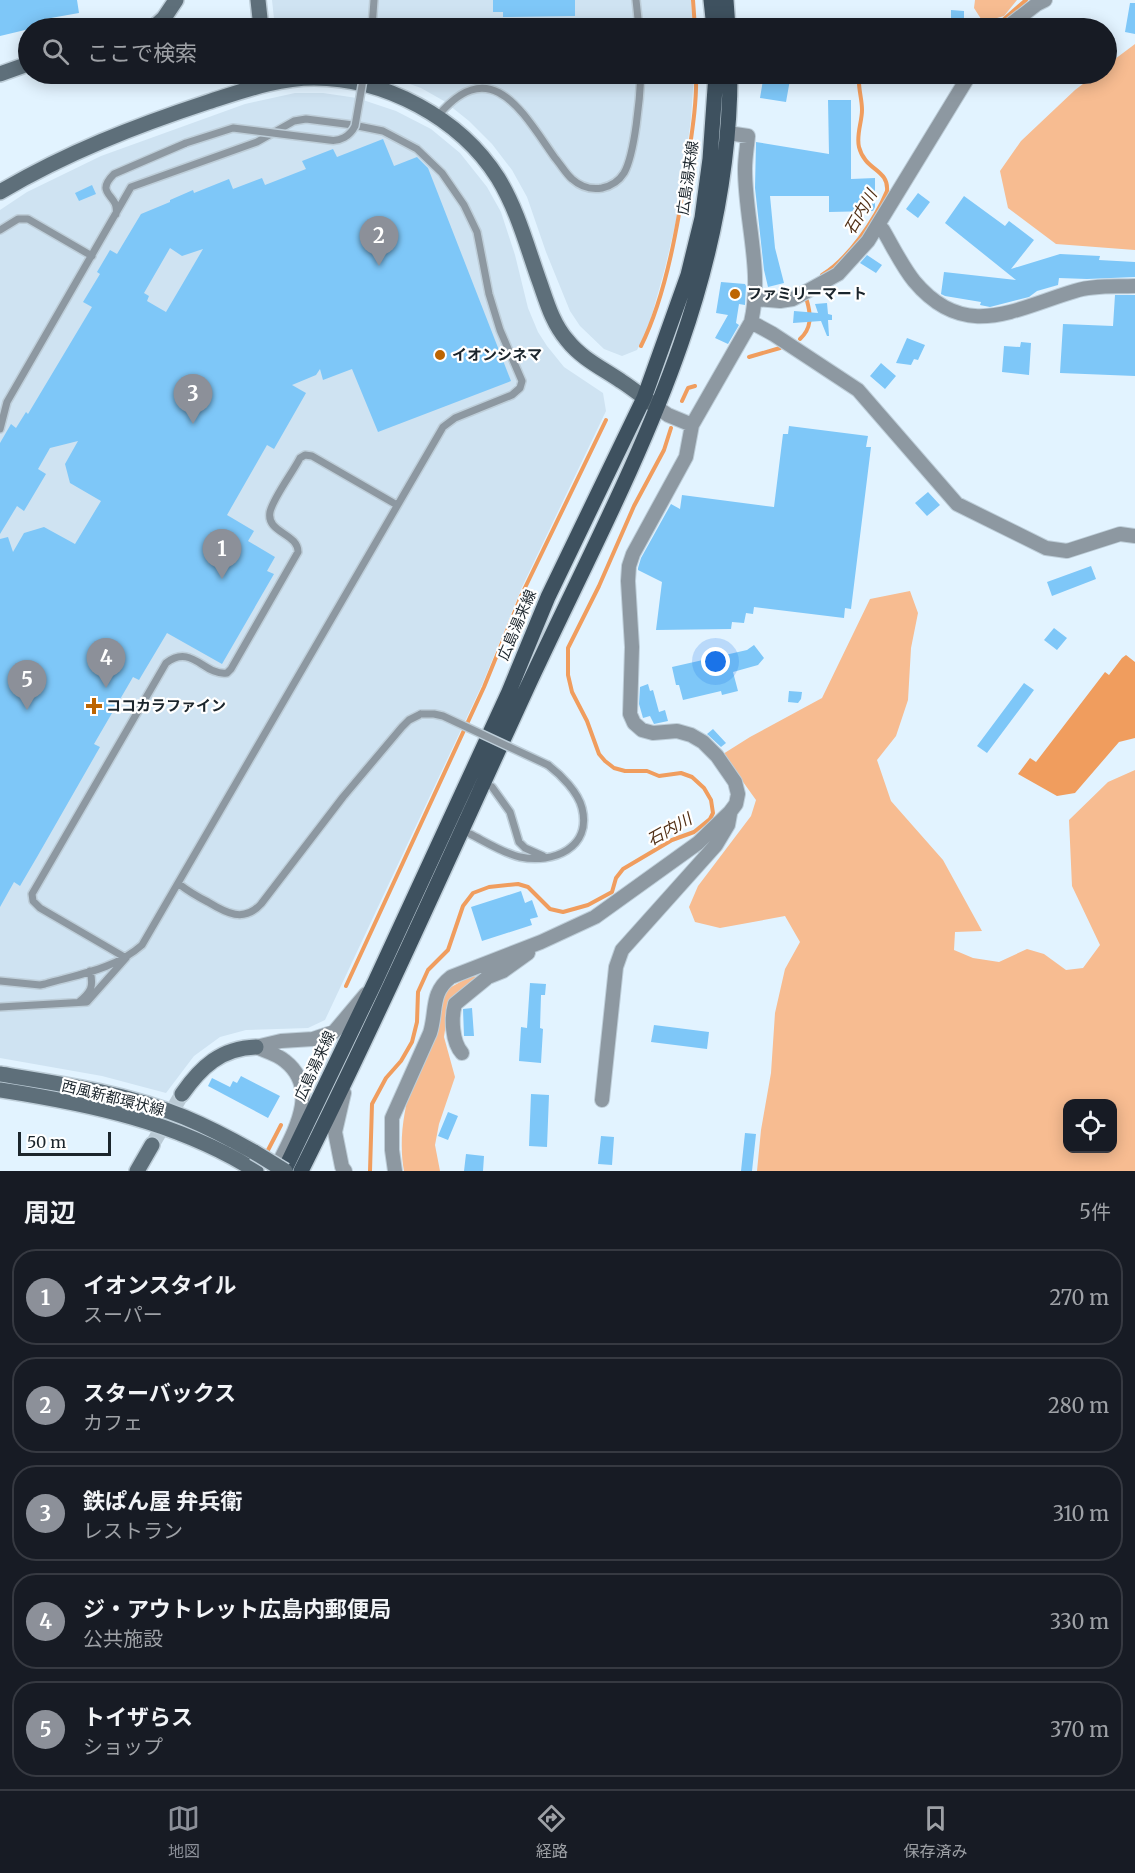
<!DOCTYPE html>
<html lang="ja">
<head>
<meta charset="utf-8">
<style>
	body { margin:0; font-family:Merriweather,"Noto Sans JP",serif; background:#242831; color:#f1f3f6 }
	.controls { position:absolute; right:18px; bottom:18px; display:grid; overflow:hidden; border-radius:12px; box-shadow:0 3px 15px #0003 }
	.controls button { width:54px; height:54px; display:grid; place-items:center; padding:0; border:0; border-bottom:2px solid #363941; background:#171b24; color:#f1f3f6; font:30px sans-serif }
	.scale { position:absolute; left:18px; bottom:15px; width:93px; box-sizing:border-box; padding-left:6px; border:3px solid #1b252c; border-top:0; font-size:16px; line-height:21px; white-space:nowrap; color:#1b252c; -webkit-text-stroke:4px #fff; paint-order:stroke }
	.you { position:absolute; left:716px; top:662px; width:21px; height:21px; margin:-15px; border:4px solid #fff; border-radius:50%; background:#1a73e8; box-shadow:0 0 0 9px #1a73e833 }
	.badge { display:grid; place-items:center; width:39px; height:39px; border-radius:50%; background:#8c9099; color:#fff; font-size:20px; font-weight:700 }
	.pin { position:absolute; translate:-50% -50px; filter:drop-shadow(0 2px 3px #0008) }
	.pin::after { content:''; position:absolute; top:32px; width:21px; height:18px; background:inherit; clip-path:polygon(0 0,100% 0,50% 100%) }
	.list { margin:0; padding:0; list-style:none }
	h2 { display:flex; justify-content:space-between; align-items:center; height:78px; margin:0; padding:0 24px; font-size:26px }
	h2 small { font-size:20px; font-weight:400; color:#9ea1a6 }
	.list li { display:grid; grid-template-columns:39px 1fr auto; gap:18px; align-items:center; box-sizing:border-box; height:96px; margin:0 12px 12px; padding:0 12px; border:2px solid #363941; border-radius:24px }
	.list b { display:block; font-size:22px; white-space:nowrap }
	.list p { margin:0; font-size:20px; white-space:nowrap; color:#9ea1a6 }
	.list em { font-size:20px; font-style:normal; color:#9ea1a6 }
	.icon { flex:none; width:33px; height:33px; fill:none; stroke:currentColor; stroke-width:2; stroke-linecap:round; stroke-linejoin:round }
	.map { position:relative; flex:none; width:1135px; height:1171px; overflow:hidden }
	.search { position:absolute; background:#171b24; box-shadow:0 3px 15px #0003; left:18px; right:18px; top:18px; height:66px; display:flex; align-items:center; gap:15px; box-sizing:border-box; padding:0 21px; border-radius:33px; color:#9ea1a6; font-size:22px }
	.sheet { height:618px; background:#171b24 }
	nav { display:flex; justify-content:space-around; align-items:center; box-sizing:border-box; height:84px; border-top:2px solid #363941; background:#171b24; font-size:16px; color:#9ea1a6 }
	nav a { display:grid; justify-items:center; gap:3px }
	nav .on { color:#8c9099 }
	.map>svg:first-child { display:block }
</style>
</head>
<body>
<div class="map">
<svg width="1135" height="1171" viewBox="0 0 1135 1171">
	<rect width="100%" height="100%" fill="#e2f3ff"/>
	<path fill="#cfe3f2" d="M272,0H691L693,28H275Z
		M382,74H694L691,119L678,213L665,268L648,329L637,350L622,356L604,349L580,326L570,311L546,252L527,197L512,170L492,144L469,121L444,101L421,88Z
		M295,93H323L357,98L396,111L431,129L460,153L487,187L501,212L515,255L528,308L538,332L547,346L564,367L603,393L606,411L522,587L482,685L325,1020L308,1028L246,1030L220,1037L194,1056L166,1093L102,1076L0,1058V210L27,192L101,156L245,104Z"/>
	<path fill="#f7bc91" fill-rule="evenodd" d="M975,0H1017L1004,16L983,22L974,8Z
		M1135,44V250L1056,244L1008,208L1000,171L1021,141L1075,90L1096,74H1106L1107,65Z
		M910,591L918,613L911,648L908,700L896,736L877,760L891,801L943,860L982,931L955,932L954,950L973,958L999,962L1027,949L1044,954L1066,970L1083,968L1100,945L1072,886L1069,820L1108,782L1135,770V1171H757L761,1130L771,1073L775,1013L785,969L800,942L785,916L720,928L695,922L689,907L698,886L751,816L756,800L723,754L750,737L822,698L870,599ZM1068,1104H1112V1148H1068Z
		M471,976L480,977L448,1009L444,1037L455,1077L439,1124L435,1145L440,1171H404C393,1112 425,1045 444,991Z"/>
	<path fill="#f09d5e" d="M1126,655L1135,662V738L1119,742L1075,793L1057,796L1018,774L1030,758L1036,762L1105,672L1109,675L1122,658Z"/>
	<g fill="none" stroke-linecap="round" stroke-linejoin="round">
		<path stroke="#f09d5e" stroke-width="4" d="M693,0L695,28
			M994,28L1026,0
			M822,275C848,259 875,220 887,191C889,169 865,171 859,147C856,135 862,122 862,110C862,100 859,91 859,82L865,76L891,74
			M800,339C812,328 811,315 807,301
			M641,346C667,294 679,218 688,160C692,132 697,102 696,74
			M749,357L780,348
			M682,401L688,388L695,386
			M346,986L484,687L521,596L606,420
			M266,1154L281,1125
			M370,1171L372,1104L386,1078L401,1061L412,1042L417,1022L418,992L428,970L448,950L463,906L473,893L489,887L518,884L528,887L550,909L563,912L588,905L612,892L616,878L623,869L672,840L694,832L710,819L713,813L711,800L704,788L692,777L681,773L659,776L647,771H625L614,768L605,761L599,754L587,721L572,692L568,675V648L599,586L634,506L664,450L671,428"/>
	</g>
	<path fill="#7ec7f8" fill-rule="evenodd" d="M0,0H77L79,13L45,19L46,25L0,36Z
		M493,0H575V16L503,17V12H493Z
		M1130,3H1135V34L1125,32Z
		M951,10L964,11V21H951Z
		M764,74H791L786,102L760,98Z
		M828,100H851V179L875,178V207L873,211L829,212V196H770L775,248L784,283L768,287L764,270L755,188L756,142L829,154Z
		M383,139L394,166L417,157L428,168L511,381L378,432L352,369L323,380L320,369L316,375L292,385L306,393L274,449L267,445L227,515L254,531L248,541L275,557L267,571L274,574L222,664L167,633L139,680L133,677L94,744L100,747L37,857L20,886L14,882L0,907V539L8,537L13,552L24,533L44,527L75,544L101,501L70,483L65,464L78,441L50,448L38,469L46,474L24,511L17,506L0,534V443L11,424L16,428L26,412L28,414L92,307L83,302L100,274L97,272L110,250L117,254L141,214L170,202V200L193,190L194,193L229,179L233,189L262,178L265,185L306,169L302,161L333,149L337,157ZM170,248L182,256L203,249L166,312L147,301L149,296L144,293Z
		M92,185L96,194L79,201L75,193Z
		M918,193L930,202L918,218L906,209Z
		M964,196L1005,226L1009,221L1034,240L1011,269L1060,254L1100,256L1099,260L1135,262V277L1087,279L1059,278L1058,285L1037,291L1029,297L990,307L980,305L981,302L945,296L941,294L944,272L1016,280L945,223Z
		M867,255L882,265L876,273L860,263Z
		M721,282L745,284L746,286L745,305L739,304L736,323L739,325L728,344L715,338L728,315L716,313Z
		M1115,295H1135V376L1060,373L1063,324L1113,326Z
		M827,303L828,314L832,315V320H828L829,336H827L821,321L793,323L794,311L818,313L815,304Z
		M907,338L925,345L918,360L914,359L911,365L896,363Z
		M1021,342L1031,343L1029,375L1002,372L1004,346L1020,347Z
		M881,363L896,376L885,389L870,376Z
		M789,426L868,436L866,447H871L851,609L845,608L844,618L754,607L753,614L746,613L744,623L732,622L731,629L656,630L662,582L638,570V568L641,558L671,504L680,509L682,495L774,507L783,434H788Z
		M928,492L940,505L927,516L915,503Z
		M1091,566L1096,579L1052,596L1047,582Z
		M1054,628L1067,638L1057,650L1044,640Z
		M754,645L764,658L758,665L733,672L738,691L722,695L721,691L683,700L679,685H676L672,667L747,650Z
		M1024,683L1034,690L987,753L977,746Z
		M648,684L650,691L653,690L659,712L665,710L668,721L654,724L650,716L643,718L639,704L640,687Z
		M789,691L802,692L801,699L798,703L788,702Z
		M713,729L726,743L721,747L707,734Z
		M521,891L525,903L532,900L538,917L530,919L532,925L482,941L471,907Z
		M530,983L546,984L545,995H541L540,1028L543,1029L541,1063L519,1061L521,1027L527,1028Z
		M472,1008L474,1036H464L463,1009Z
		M654,1025L709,1032L707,1049L651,1042Z
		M241,1076L280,1096L268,1118L208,1086L212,1078L230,1087L233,1081L237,1083Z
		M531,1094L549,1095L547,1147L529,1146Z
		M448,1112L458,1116L448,1140L438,1136Z
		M745,1133L756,1134L752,1171H741Z
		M601,1136L614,1137L612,1165L598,1164Z
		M466,1154L484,1156L483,1171H464Z"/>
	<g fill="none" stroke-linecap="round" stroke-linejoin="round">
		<path stroke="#bacad5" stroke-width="15" stroke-dasharray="15 8" stroke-linecap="butt" d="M152,1145L182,1094"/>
		<g stroke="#beced9" stroke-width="10">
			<path id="lane" d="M636,0L639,28
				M372,28L374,0
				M437,117C491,51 523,113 555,158C561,165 566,174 572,179C581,187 591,190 602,188C611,186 619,181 624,173C635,154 640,96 641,74
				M116,214C120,194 93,195 114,174L186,143
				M0,230L18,219H28L92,256
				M0,429L7,402L131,187L257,142L294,121L306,119L353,125L383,131L417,149L442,173L464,205L477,232L489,294L500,330L522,381L520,388L512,395L455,418L443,427L142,945C115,969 80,974 45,984L40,985L0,981
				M492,787L510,812L519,842L525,848L543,856
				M470,834C484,841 505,854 520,857C553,864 592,848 582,808C578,792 561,775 548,765
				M179,884C188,891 198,897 208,902C226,913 244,923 261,904L343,797L402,727L409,720L421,714
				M79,1002C91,992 94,987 90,971
				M0,1007L87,1002L126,958L40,908L33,901L32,894L166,663C192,643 204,676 227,673L231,669L298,552C298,533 266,533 270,512C273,498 293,472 300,458L305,455L312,456L397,505"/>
		</g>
		<g stroke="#beced9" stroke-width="16">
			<path id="street" d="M1006,28L1037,4L1045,0
				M878,225L883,230C893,247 902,266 914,281C965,342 1014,309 1075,291C1094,285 1115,287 1135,286
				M755,299L780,301L793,299L838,274L868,241L970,74
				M751,322L773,334L858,390L957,504L1046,548L1067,551L1120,534L1135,536
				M658,408L668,415L692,425
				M256,1047C265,1051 277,1054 285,1061C323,1091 290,1138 275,1171
				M256,1047L281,1041L313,1039L334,1032L366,994
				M462,1053C452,1042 451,1018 455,1004L488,977L503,971L528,953
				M344,1093L335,1132L342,1167L345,1171
				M602,1100L616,967L622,950L716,845L728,825L730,814
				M395,1171L392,1150V1118L430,1033C437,1011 430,993 451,977L541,942L595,917L698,843L730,812L736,804L738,794L735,782L717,756L703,742L691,735L677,731L653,733L642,730L634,723L630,714L632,647L628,581L629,566L633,554L686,457L692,425L751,322C763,271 745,220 745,169C745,158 747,147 748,136L728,133"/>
		</g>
		<g stroke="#beced9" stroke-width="18">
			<path id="secondary" d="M258,0L261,28
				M153,28L164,18L176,0
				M0,74L28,64
				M0,192C66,153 135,126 208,102C243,91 277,78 314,78C385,78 460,118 498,178C518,211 527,247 540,283C547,303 553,324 567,340C582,359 602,368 621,381C632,388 643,397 654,405
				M0,1074C62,1084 125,1093 184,1117C208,1127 231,1139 254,1152
				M0,1090C90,1104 178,1122 256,1171
				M182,1094C201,1067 221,1048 256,1047
				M137,1171L152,1145"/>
		</g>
		<g stroke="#beced9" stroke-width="18">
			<path id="primary" d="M711,0L714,28
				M726,0L728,28
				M284,1171L375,982L508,694L548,597L644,398L688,275L702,218L710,159L716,74
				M301,1171C380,1013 452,851 526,690C619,489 730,303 730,74"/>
		</g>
		<use href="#lane" stroke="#8d98a1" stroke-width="7"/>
		<use href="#street" stroke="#8d98a1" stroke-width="14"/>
		<use href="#secondary" stroke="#5e6f7a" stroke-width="15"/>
		<use href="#primary" stroke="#3e515f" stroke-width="15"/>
		<g stroke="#beced9" stroke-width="10" stroke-linecap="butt">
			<path id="lane-bridge" d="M186,143L233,128L329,140C340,142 350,136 355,126L364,74
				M421,714H434L443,716L548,765"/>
		</g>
		<g stroke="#beced9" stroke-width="18" stroke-linecap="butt">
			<path id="secondary-bridge" d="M254,1152L285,1171"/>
		</g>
		<use href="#lane-bridge" stroke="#8d98a1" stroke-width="7"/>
		<use href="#secondary-bridge" stroke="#5e6f7a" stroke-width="15"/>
	</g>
	<g fill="#bd6501" stroke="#fff" stroke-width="2">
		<circle cx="735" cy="294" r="6"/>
		<circle cx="440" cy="355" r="6"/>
		<path d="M91 697h6v6h6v6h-6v6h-6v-6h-6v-6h6z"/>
	</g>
	<g text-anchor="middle" stroke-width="4.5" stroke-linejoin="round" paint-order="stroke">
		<g font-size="15" fill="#1b252c" stroke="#fff">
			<text transform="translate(688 178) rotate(-82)" y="5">広島湯来線</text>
			<text transform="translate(517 625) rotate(-67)" y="5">広島湯来線</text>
			<text transform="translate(315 1066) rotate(-65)" y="5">広島湯来線</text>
			<text transform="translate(113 1098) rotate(14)" y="5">西風新都環状線</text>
		</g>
		<g font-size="15" font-weight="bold" fill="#1b252c" stroke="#fff" text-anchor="start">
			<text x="747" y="299">ファミリーマート</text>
			<text x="452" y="360">イオンシネマ</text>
			<text x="106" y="711">ココカラファイン</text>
		</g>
		<g font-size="16" font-style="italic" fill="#512f15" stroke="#fff">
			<text transform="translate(860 212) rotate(-60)" y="6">石内川</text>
			<text transform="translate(669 829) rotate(-29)" y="6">石内川</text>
		</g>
	</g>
</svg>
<div class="controls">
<button><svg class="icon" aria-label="locate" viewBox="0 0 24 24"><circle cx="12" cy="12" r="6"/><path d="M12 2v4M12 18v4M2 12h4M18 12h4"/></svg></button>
</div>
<div class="scale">50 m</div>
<div class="you"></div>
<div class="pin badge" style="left:222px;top:579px">1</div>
<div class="pin badge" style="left:379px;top:266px">2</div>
<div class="pin badge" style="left:193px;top:424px">3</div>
<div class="pin badge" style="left:106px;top:688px">4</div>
<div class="pin badge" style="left:27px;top:710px">5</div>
<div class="search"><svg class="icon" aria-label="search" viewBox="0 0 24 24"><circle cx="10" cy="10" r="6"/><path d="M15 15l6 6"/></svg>ここで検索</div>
</div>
<section class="sheet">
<h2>周辺<small>5件</small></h2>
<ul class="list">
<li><span class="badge">1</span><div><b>イオンスタイル</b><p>スーパー</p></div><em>270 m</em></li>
<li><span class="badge">2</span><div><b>スターバックス</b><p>カフェ</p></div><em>280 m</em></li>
<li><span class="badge">3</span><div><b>鉄ぱん屋 弁兵衛</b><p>レストラン</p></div><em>310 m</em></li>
<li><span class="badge">4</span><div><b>ジ・アウトレット広島内郵便局</b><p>公共施設</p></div><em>330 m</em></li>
<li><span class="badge">5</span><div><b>トイザらス</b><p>ショップ</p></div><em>370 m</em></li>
</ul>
</section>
<nav>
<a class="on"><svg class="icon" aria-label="map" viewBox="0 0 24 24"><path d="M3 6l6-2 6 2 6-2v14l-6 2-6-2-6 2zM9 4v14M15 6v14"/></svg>地図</a>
<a><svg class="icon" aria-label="directions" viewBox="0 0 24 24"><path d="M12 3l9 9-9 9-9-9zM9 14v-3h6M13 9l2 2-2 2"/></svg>経路</a>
<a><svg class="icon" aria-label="saved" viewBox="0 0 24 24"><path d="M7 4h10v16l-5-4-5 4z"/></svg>保存済み</a>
</nav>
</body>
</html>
